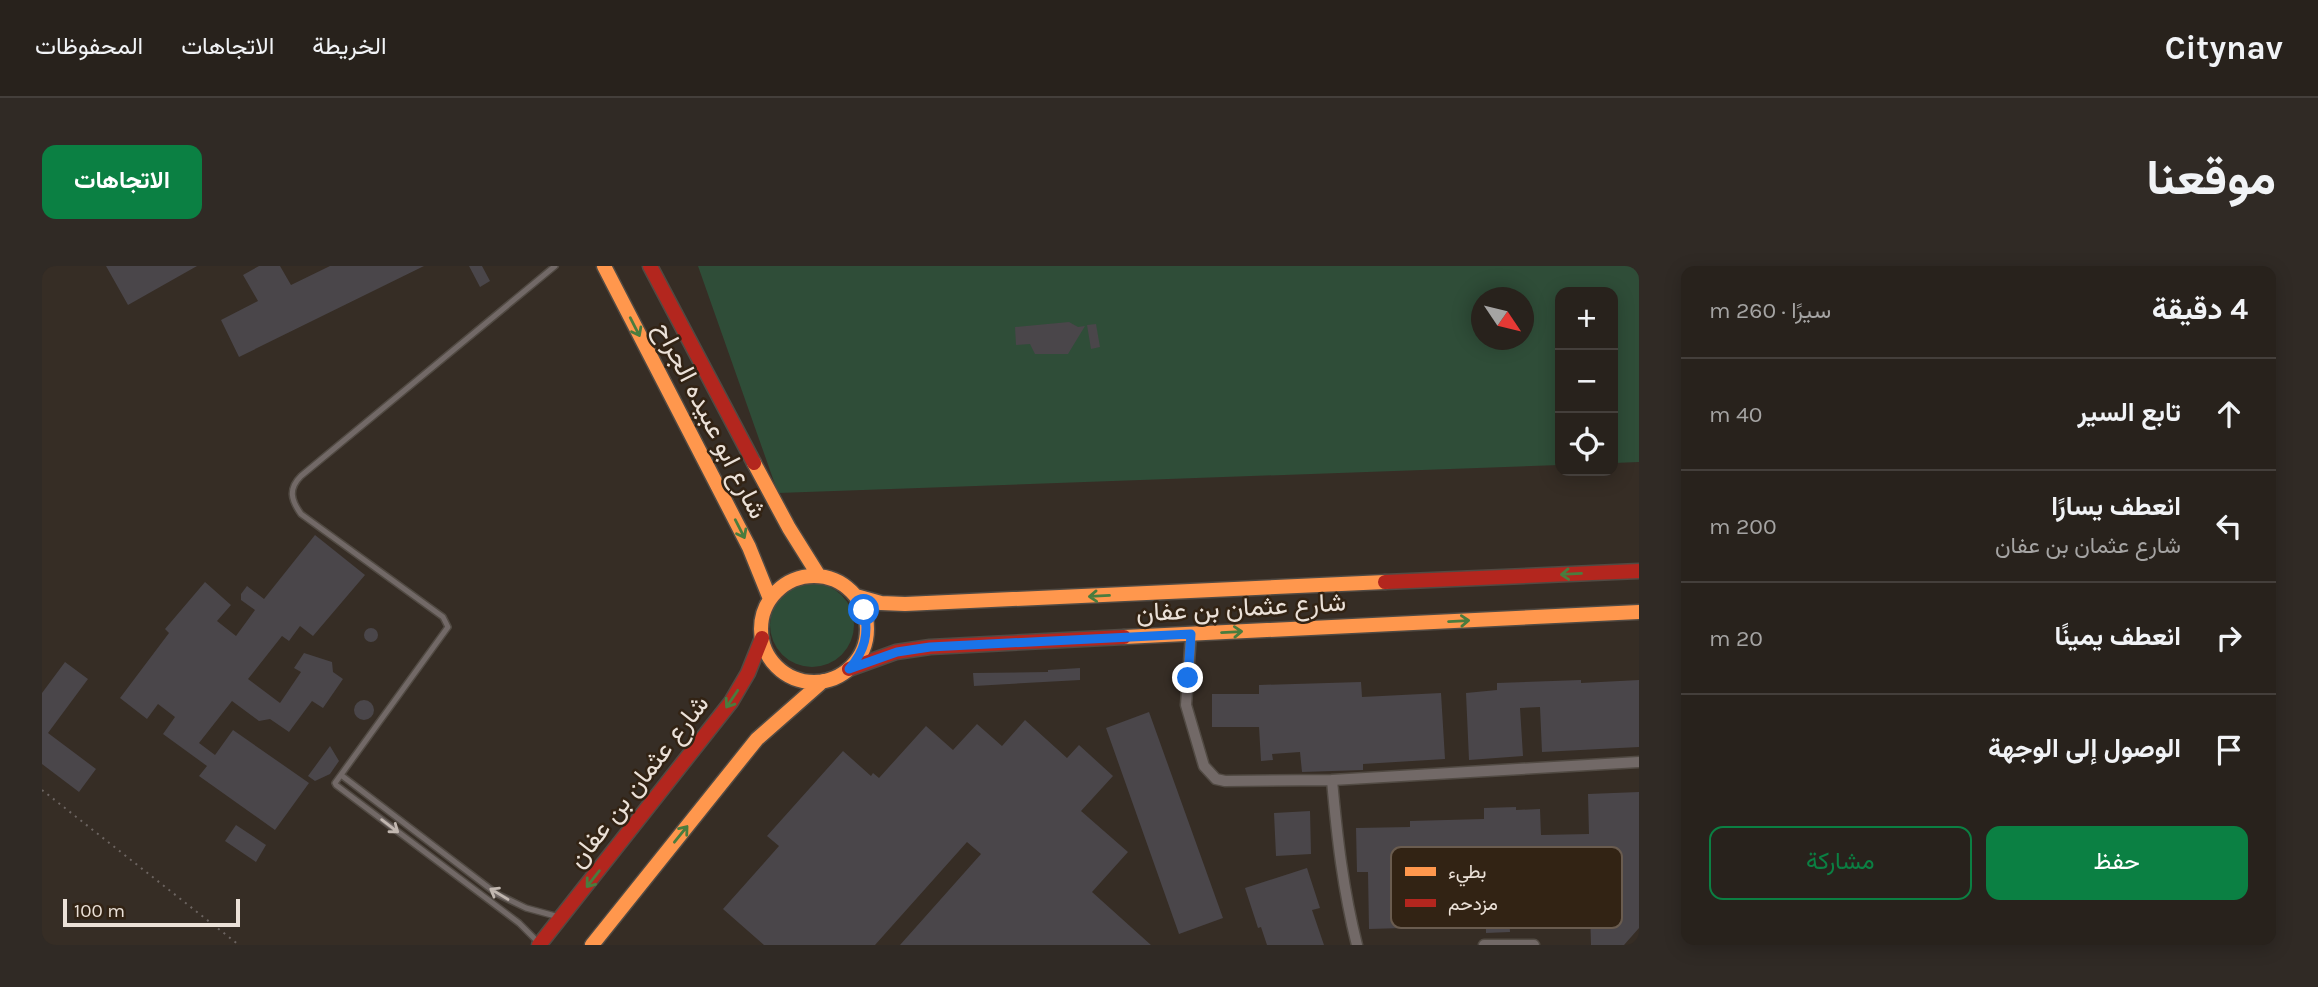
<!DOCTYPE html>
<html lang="ar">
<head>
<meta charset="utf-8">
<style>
	body { margin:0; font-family:Karla,Vazirmatn,sans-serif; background:#302a25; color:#f1f3f6; direction:rtl }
	.controls { position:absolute; right:21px; top:21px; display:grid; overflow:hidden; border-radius:14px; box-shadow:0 4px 18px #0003 }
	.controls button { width:63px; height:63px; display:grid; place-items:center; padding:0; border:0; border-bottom:2px solid #443f3b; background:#28221c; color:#f1f3f6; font:35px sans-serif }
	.compass { position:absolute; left:1429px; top:21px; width:63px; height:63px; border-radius:50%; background:#28221c; box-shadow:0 4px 18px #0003; rotate:125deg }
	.scale { position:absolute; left:21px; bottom:18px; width:177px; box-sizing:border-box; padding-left:7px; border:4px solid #ebe1d8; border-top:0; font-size:19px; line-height:24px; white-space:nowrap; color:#ebe1d8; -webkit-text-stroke:5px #322314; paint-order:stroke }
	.stop { position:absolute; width:21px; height:21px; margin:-16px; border:5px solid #1a73e8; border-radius:50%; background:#fff }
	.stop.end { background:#1a73e8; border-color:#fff; box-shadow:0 2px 7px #0008 }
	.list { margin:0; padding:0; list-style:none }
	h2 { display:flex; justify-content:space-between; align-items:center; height:91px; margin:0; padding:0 28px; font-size:30px }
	h2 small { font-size:23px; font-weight:400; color:#a5a4a3 }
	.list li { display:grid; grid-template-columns:46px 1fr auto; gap:21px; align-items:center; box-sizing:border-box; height:112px; padding:0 28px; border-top:2px solid #443f3b }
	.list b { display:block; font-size:26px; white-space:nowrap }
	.list p { margin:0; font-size:23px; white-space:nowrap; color:#a5a4a3 }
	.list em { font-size:23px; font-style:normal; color:#a5a4a3 }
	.actions { display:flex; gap:14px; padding:21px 28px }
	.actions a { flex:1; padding:16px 0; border:2px solid #0b8043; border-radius:14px; text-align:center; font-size:24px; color:#0b8043 }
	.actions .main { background:#0b8043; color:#fff }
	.icon { flex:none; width:38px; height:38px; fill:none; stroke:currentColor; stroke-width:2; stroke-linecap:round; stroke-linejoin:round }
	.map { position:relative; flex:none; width:1597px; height:679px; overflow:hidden; direction:ltr; border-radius:14px }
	header { display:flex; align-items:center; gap:42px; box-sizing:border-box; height:98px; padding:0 35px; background:#28221c; border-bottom:2px solid #443f3b }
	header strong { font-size:33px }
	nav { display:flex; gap:38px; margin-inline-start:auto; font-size:24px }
	.intro { display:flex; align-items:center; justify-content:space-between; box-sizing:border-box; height:168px; padding:0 42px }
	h1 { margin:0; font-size:49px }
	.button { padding:18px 32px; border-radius:14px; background:#0b8043; color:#fff; font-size:24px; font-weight:700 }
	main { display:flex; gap:42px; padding:0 42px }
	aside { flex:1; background:#28221c; border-radius:14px; box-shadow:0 4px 18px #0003 }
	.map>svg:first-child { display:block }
</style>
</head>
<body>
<header>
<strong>Citynav</strong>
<nav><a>الخريطة</a><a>الاتجاهات</a><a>المحفوظات</a></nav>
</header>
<div class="intro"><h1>موقعنا</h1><a class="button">الاتجاهات</a></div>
<main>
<aside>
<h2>4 دقيقة<small>سيرًا · 260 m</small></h2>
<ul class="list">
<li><svg class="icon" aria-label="ahead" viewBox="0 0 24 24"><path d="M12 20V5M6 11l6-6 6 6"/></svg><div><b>تابع السير</b></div><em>40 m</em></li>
<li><svg class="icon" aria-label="left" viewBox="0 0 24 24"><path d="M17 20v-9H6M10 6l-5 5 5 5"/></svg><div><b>انعطف يسارًا</b><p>شارع عثمان بن عفان</p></div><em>200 m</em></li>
<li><svg class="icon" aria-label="right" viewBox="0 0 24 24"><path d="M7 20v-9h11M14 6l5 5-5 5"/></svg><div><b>انعطف يمينًا</b></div><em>20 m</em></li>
<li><svg class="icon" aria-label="arrive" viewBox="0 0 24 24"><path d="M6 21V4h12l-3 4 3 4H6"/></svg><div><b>الوصول إلى الوجهة</b></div></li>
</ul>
<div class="actions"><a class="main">حفظ</a><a>مشاركة</a></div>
</aside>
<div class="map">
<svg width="1597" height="679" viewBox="0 0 1597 679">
	<rect width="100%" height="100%" fill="#362d25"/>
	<path fill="#2f4d38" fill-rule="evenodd" d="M656,0H1597V196L1571,197V26H1518V199L736,227ZM1440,32H1482V74H1440Z
		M728 359a42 42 0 1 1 84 0a42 42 0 1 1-84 0Z"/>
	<path fill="#4a464a" d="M64,0H155L86,39Z
		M217,0H238L249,19L288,0H382L197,91L179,54L216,35L201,9Z
		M427,0H440L448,15L438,21Z
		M1027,56L1036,61L1043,60L1026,88H993L988,78L974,79L973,61Z
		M1054,58L1058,81L1049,83L1045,59Z
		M273,269L323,309L271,370L258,360L247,375L240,370L206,413L238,437L259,406L252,402L262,387L290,396L291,406L301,413L281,442L270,435L247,466L228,453L217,455L190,435L157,477L173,489L191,464L267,517L233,564L157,510L165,500L121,468L133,451L116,438L105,453L78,432L127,367L123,363L163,316L189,339L175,355L194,370L213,344L199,334V328L205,320L222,333Z
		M322 369a7 7 0 1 1 14 0a7 7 0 1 1-14 0Z
		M23,396L46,413L6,467L54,503L37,526L0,498V427Z
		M1038,402V414L932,420L931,407L1006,406V404Z
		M1539,414V417L1597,414V481L1500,486L1498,441L1478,442L1481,490L1427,494L1424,427L1455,424V417Z
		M1319,416L1320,431L1399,427L1403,493L1321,498V504L1260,506L1258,486L1230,488L1231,494L1219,495L1217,461H1170V428H1217V419Z
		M312 444a10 10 0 1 1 20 0a10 10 0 1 1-20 0Z
		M1107,446L1181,652L1137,668L1064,462Z
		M983,454L1025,492L1037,479L1071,510L1039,545L1086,586L1050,626L1109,679H858L939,588L925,576L833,679H722L681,643L737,580L725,570L801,485L829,510L831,507L837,512L884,460L911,484L935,458L960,480Z
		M288,480L297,495L288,508L273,515L266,510Z
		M1597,526V662L1582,679H1549L1547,608H1549L1548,590L1510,591L1511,646L1467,647L1468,666L1444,667L1443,606L1406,607V584L1359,586L1361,662L1327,663L1326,606H1315L1314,562L1368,561V555L1442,553V542L1474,541V544L1498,543L1499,569L1547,568L1546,528Z
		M1268,545L1269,588L1234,590L1232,547Z
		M194,559L224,579L214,596L183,575Z
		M1265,602L1278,642L1270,644L1282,679H1225L1219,661L1216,662L1203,622Z
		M1415,613L1416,661L1379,662L1378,614Z"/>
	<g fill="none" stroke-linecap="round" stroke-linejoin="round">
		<g stroke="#514a43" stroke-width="8">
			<path id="lane" d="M299,509L455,628L484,642L517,651
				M496,676L477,657L294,519L293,517L406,361L401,351L259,248C249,234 246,223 259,210L513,0"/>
		</g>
		<g stroke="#514a43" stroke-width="13">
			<path id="street" d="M1149,368L1144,439L1162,500L1174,513L1183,515L1290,514
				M1315,679C1301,624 1295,571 1290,514L1597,496
				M1442,679H1492"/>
		</g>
		<g stroke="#514a43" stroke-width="17">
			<path id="slow" d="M562,0L707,281L728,333
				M712,197L747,262L777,310
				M719 363a53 53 0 1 1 106 0a53 53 0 1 1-106 0Z
				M814,330L839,337L863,338L1343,316
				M1082,371L1597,346
				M550,679L715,473L781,415"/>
		</g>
		<g stroke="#514a43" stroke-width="17">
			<path id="jam" d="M608,0L712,197
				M1343,316L1597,305
				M807,403L854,386L888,381L1082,371
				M497,679L689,436L706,407L720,372"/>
		</g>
		<path stroke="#6c6461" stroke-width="2" stroke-dasharray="2 5" stroke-linecap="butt" d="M0,524L197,679"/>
		<use href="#lane" stroke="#726967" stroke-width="5"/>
		<use href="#street" stroke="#726967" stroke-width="10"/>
		<use href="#slow" stroke="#ff974d" stroke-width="14"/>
		<use href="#jam" stroke="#b3261e" stroke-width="14"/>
	</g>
	<defs><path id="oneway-shaft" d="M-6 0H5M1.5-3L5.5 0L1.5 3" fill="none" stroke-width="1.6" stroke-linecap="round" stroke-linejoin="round" transform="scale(1.75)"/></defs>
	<g stroke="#4a7c3e">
		<use href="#oneway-shaft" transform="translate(593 61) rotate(63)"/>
		<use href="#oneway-shaft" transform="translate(698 263) rotate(63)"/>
		<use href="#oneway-shaft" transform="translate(1529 308) rotate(177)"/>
		<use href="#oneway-shaft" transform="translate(1057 330) rotate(177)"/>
		<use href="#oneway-shaft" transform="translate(1417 355) rotate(-3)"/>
		<use href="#oneway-shaft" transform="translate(1190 366) rotate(-3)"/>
		<use href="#oneway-shaft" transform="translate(690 433) rotate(124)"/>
		<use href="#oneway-shaft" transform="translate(639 568) rotate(-51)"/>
		<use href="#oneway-shaft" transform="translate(551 613) rotate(128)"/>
	</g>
	<g stroke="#c1b7b0">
		<use href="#oneway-shaft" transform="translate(348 560) rotate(37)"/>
		<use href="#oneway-shaft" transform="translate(457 628) rotate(-149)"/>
	</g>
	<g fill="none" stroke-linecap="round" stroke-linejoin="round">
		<path stroke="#1a73e8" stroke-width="9" d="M822,344C827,368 823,385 807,403L855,386L888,381L1149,368L1146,412"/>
	</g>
	<g text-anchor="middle" stroke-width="5" stroke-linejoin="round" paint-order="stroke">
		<g font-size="26" fill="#ebe1d8" stroke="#322314">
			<text transform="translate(669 154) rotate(63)" y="9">شارع ابو عبيده الجراح</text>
			<text transform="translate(1199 341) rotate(-3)" y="9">شارع عثمان بن عفان</text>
			<text transform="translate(596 515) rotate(-52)" y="9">شارع عثمان بن عفان</text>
		</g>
	</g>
	<rect x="1349" y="581" width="231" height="81" rx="10" fill="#322314" stroke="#6a5c4f" stroke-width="2"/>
	<rect x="1363" y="601" width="31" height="9" fill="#ff974d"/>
	<rect x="1363" y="633" width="31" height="8" fill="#b3261e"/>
	<g font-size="19" fill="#ebe1d8">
		<text x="1406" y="612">بطيء</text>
		<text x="1406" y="644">مزدحم</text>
	</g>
</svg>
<div class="controls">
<button>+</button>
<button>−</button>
<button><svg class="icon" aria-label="locate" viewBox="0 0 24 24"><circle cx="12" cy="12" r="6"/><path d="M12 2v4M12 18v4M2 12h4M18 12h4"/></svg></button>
</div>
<svg class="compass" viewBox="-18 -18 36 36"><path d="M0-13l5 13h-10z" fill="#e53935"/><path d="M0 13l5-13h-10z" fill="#a5a4a3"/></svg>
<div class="scale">100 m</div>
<div class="stop" style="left:822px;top:344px"></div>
<div class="stop end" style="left:1146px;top:412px"></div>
</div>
</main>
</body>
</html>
